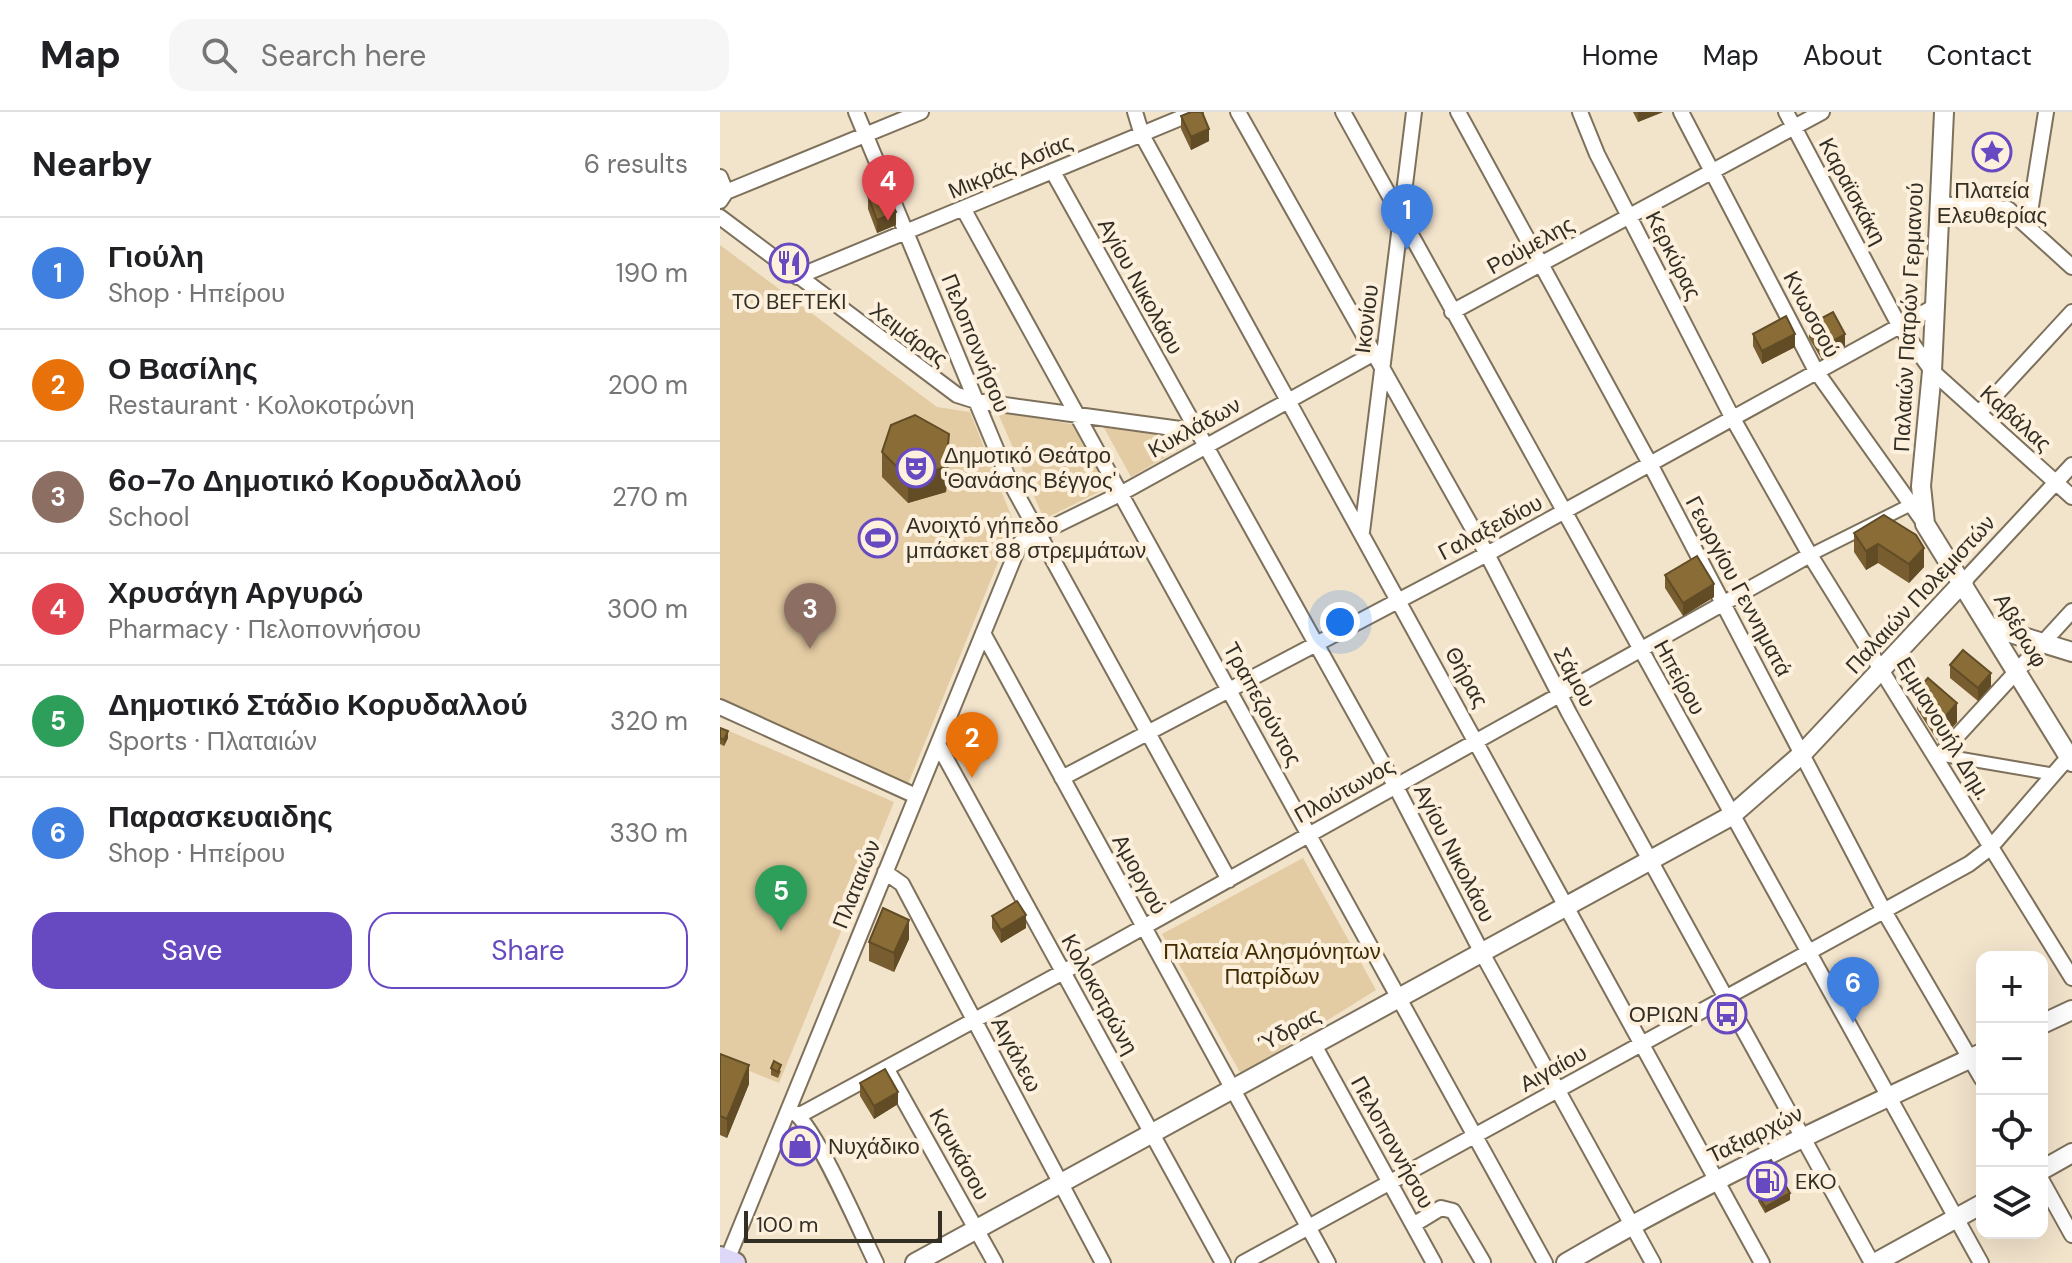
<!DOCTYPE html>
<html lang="en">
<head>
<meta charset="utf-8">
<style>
	body { margin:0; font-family:"DM Sans",sans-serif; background:#f6f6f6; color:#202124 }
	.controls { position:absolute; right:24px; bottom:24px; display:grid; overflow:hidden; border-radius:16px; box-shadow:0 8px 32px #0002 }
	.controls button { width:72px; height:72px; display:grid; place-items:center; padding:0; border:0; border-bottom:2px solid #e0e0e0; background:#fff; color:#202124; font:40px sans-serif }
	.scale { position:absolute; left:24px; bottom:20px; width:198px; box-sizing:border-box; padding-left:8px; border:4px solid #342f25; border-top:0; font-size:22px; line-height:28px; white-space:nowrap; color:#342f25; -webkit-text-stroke:6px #fdf1de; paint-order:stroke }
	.you { position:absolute; left:620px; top:510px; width:28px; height:28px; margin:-20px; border:6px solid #fff; border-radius:50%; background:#1a73e8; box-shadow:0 0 0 12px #1a73e833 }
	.badge { display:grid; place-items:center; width:52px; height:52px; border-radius:50%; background:#6749c2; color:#fff; font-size:26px; font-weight:700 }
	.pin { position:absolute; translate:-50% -66px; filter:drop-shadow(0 2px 4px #0008) }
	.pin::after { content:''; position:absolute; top:42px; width:28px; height:24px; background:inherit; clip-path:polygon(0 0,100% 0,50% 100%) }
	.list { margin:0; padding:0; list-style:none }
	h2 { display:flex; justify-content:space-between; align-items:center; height:104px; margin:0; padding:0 32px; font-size:34px }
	h2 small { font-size:26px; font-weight:400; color:#757577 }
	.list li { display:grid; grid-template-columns:52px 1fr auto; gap:24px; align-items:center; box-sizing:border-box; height:112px; padding:0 32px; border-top:2px solid #e0e0e0 }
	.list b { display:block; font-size:30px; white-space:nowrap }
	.list p { margin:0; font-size:26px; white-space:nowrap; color:#757577 }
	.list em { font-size:26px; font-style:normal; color:#757577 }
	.actions { display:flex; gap:16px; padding:24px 32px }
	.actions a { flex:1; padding:18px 0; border:2px solid #6749c2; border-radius:24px; text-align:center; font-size:28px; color:#6749c2 }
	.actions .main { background:#6749c2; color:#fff }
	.icon { flex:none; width:44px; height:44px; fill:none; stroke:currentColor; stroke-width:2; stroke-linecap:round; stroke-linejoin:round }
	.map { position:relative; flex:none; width:1352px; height:1151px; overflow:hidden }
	header { display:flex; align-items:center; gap:48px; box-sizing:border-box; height:112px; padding:0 40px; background:#fff; border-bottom:2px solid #e0e0e0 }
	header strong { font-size:38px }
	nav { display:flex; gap:44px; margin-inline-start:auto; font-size:28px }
	.search { width:560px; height:72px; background:#f6f6f6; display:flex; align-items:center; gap:20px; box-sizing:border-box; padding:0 28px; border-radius:24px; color:#757577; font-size:30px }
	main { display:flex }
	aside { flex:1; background:#fff }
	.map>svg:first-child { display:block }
</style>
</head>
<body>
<header>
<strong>Map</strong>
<div class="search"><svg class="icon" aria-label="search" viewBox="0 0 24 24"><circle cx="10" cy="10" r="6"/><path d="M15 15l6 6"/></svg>Search here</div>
<nav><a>Home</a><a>Map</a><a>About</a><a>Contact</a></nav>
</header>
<main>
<aside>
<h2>Nearby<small>6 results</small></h2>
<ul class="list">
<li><span class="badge" style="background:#3f7fe0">1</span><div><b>Γιούλη</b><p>Shop · Ηπείρου</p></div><em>190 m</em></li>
<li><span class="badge" style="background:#e8710a">2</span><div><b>Ο Βασίλης</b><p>Restaurant · Κολοκοτρώνη</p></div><em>200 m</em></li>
<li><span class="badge" style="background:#8d6e63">3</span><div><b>6ο-7ο Δημοτικό Κορυδαλλού</b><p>School</p></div><em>270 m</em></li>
<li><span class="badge" style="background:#e0444e">4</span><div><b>Χρυσάγη Αργυρώ</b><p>Pharmacy · Πελοποννήσου</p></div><em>300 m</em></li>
<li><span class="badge" style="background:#2e9e5b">5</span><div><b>Δημοτικό Στάδιο Κορυδαλλού</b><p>Sports · Πλαταιών</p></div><em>320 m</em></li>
<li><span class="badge" style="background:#3f7fe0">6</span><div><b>Παρασκευαιδης</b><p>Shop · Ηπείρου</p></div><em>330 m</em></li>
</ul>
<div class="actions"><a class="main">Save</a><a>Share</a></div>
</aside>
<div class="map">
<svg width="1352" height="1151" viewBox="0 0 1352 1151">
	<rect width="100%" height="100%" fill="#f2e3cb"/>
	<path fill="#e3cba3" d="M0,133L217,295L250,300L294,411L188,672L0,589Z
		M277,299L356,313L389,375L324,407Z
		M383,314L468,327L472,330L411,365Z
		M0,615L174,690L59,971L0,947Z
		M583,746L656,878L521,962L442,822Z"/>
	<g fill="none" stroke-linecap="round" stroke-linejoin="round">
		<g stroke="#7e715c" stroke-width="15">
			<path id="pedestrian" d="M1090,443L1190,393
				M1221,643L1332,662"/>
		</g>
		<g stroke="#7e715c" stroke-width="18">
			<path id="minor" d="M136,0L289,368L509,768
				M415,0L422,23L1042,1151
				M518,0L767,442L849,601L1152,1151
				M623,0L1261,1151
				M738,0L929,350L1164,799L1262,967
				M860,0L877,42L1012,305L1090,443L1352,866
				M961,0L1096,259L1205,412
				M1066,0L1179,213L1212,259L1352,385
				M333,60L676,675L762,841L933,1151
				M0,65L6,80L0,89
				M6,80L201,0
				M1219,92L1288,97L1352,155
				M244,98L825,1151
				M0,105L237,283L256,289L475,319
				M1308,113L1326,0
				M77,165L475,0
				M732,200L1102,0
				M1259,301L1352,200
				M642,420L694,0
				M1244,469L1352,353
				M263,521L608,1151
				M0,595L196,684
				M219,634L503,1151
				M1217,646L1352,499
				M342,666L767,442L1214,195
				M165,760L182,772L383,1151
				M593,931L714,1151
				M166,956L275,1151
				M72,999C93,1009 142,1123 156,1151
				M80,1003L343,860L1090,443
				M1322,1069L1352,1123
				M693,1113L721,1096L733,1099L763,1150
				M7,1148L300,431L400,382L651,243
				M523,1151L1249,752L1270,736L1352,641"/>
		</g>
		<g stroke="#7e715c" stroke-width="22">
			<path id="tertiary" d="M1224,0L1212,259L1201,374L1205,412L1352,650
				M1271,515L1352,540
				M1322,912L1352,898
				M1322,1058L1352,1041
				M195,1151L1011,704L1082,642L1244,469
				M846,1151C980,1072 1121,1007 1262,941
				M1155,1151L1262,1092"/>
		</g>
		<g stroke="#7e715c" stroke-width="24">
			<path id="secondary" d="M0,1145L15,1151"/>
		</g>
		<use href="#pedestrian" stroke="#fff" stroke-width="11"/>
		<use href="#minor" stroke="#fff" stroke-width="14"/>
		<use href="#tertiary" stroke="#fff" stroke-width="18"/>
		<use href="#secondary" stroke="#ddd8f7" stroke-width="20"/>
	</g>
	<path fill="#775d2f" d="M913,0H943L918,10Z
		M461,4L489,29L471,38L461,17Z
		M148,84L176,113L157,121L148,97Z
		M1089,213L1125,234L1102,248L1089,226Z
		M1033,222L1075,235L1042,252L1033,234Z
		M162,340L229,348L226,380L188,391L162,365Z
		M1164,403L1204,455L1189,471L1158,451L1146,458L1134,440V421Z
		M945,463L994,485L963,504L945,476Z
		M1230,553L1271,574L1258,589L1230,566Z
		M1197,578L1237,610L1219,631L1197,597Z
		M0,616L8,626L4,634L0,632Z
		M238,621L274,633L268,647L238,634Z
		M272,804L306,816L281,831L272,816Z
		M189,827L174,860L149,849V830Z
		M0,942L29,972L7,1026L0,1023Z
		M51,956L61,959L58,966L51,963Z
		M140,971L178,992L154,1007L140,984Z
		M1032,1058L1070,1088L1045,1101L1038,1089V1083L1041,1081L1032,1065Z"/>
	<path fill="#614c26" d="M918,0H943L918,10Z
		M489,17V29L471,38V25Z
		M176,100V113L157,121V108Z
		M1075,222V235L1042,252V239Z
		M1125,222V234L1102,248V235Z
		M229,322V348L226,380L188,391V366Z
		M1158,432V451L1146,458V439Z
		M1204,436V455L1189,471V452Z
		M994,472V485L963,504V491Z
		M1271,561V574L1258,589V576Z
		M1237,591V610L1219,631V612Z
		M8,619V626L4,634V628Z
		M274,621V633L268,647V634Z
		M306,803V816L281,831V818Z
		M189,808V827L174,860V841Z
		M29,953V972L7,1026V1007Z
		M178,980V992L154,1007V994Z
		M1070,1081V1088L1045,1101V1095Z"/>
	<path fill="#8a6c37" stroke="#614c26" stroke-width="2" d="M471,0H482L489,17L471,25L461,4Z
		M166,77L176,100L157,108L148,84Z
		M1113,200L1125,222L1102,235L1089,213Z
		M1066,204L1075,222L1042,239L1033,222Z
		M195,303L229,322L226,355L188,366L162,340L171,313Z
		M1164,403L1196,423L1204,436L1189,452L1158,432L1146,439L1134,421Z
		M977,444L994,472L963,491L945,463Z
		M1243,538L1271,561L1258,576L1230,553Z
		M1208,566L1237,591L1219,612L1197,578Z
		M243,607L274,621L268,634L238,621Z
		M0,616L8,619L4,628L0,626Z
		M297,789L306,803L281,818L272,804Z
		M163,796L189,808L174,841L149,830Z
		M0,942L29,953L7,1007L0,1004Z
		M54,949L61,953L58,960L51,956Z
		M165,957L178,980L154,994L140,971Z
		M1051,1048L1070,1081L1045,1095L1038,1083L1044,1079L1032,1058Z"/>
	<defs>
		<g id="sight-ring" transform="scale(2)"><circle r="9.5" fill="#fdf1de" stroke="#6749c2" stroke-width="1.5"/><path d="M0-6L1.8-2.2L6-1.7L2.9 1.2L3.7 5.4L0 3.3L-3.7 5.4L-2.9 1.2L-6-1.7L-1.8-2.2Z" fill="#6749c2"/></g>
		<g id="restaurant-ring" transform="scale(2)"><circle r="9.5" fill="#fdf1de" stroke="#6749c2" stroke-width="1.5"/><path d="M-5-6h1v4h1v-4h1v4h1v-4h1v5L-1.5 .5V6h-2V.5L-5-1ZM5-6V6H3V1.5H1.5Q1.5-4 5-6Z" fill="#6749c2"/></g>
		<g id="theatre-ring" transform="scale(2)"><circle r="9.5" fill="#fdf1de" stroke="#6749c2" stroke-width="1.5"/><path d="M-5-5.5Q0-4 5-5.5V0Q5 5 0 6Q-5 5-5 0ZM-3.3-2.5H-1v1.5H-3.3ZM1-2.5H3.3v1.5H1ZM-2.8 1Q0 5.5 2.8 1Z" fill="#6749c2"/></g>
		<g id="stadium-ring" transform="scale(2)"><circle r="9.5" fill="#fdf1de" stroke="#6749c2" stroke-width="1.5"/><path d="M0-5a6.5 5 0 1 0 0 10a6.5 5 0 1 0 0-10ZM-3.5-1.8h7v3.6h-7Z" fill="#6749c2"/></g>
		<g id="bus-ring" transform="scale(2)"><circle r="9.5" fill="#fdf1de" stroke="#6749c2" stroke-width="1.5"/><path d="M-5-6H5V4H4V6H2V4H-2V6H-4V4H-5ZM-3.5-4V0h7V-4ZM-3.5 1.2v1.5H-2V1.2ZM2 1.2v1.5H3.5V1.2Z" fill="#6749c2"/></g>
		<g id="shop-ring" transform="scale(2)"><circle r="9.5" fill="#fdf1de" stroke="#6749c2" stroke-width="1.5"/><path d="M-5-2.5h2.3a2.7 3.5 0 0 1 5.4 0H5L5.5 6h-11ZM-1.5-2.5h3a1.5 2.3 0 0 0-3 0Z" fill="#6749c2"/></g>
		<g id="fuel-ring" transform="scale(2)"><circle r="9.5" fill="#fdf1de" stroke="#6749c2" stroke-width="1.5"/><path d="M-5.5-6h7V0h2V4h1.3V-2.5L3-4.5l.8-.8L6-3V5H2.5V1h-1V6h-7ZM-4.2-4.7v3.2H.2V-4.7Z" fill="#6749c2"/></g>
	</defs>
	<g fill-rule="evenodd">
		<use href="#sight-ring" x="1272" y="40"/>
		<use href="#restaurant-ring" x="69" y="151"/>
		<use href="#theatre-ring" x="196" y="356"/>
		<use href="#stadium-ring" x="158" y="426"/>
		<use href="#bus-ring" x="1007" y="902"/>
		<use href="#shop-ring" x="80" y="1034"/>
		<use href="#fuel-ring" x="1047" y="1069"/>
	</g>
	<g text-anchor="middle" stroke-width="8" stroke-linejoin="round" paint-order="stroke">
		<g font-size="22" fill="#342f25" stroke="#fdf1de">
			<text transform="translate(290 54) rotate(-23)" y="8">Μικράς Ασίας</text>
			<text transform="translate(1133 79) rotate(62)" y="8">Καραϊσκάκη</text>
			<text transform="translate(810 133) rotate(-29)" y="8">Ρούμελης</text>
			<text transform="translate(954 143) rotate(63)" y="8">Κερκύρας</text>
			<text transform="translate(421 174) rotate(61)" y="8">Αγίου Νικολάου</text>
			<text transform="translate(1092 202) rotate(62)" y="8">Κνωσσού</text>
			<text transform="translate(1188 205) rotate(-87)" y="8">Παλαιών Πατρών Γερμανού</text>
			<text transform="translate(646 207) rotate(-83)" y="8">Ικονίου</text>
			<text transform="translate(189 222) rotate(37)" y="8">Χειμάρας</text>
			<text transform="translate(256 231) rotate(68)" y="8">Πελοποννήσου</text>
			<text transform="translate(1296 306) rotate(42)" y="8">Καβάλας</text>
			<text transform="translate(474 315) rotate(-29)" y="8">Κυκλάδων</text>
			<text transform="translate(770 415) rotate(-28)" y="8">Γαλαξειδίου</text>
			<text transform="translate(1019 474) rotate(62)" y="8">Γεωργίου Γεννηματά</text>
			<text transform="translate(1200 482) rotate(-47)" y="8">Παλαιών Πολεμιστών</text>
			<text transform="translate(1301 518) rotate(59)" y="8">Αβέρωφ</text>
			<text transform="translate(747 565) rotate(61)" y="8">Θήρας</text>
			<text transform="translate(855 565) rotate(62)" y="8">Σάμου</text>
			<text transform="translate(960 565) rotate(61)" y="8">Ηπείρου</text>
			<text transform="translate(543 592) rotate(61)" y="8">Τραπεζούντος</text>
			<text transform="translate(1224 616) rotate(59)" y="8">Εμμανουήλ Δημ.</text>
			<text transform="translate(624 678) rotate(-29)" y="8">Πλούτωνος</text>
			<text transform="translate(735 741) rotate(63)" y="8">Αγίου Νικολάου</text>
			<text transform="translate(420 762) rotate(61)" y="8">Αμοργού</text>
			<text transform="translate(136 772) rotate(-68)" y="8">Πλαταιών</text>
			<text transform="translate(380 882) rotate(61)" y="8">Κολοκοτρώνη</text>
			<text transform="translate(569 917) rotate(-29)" y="8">Ύδρας</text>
			<text transform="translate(297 942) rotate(62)" y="8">Αιγάλεω</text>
			<text transform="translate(833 956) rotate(-29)" y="8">Αιγαίου</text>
			<text transform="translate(1035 1022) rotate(-26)" y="8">Ταξιαρχών</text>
			<text transform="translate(673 1030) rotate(61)" y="8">Πελοποννήσου</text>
			<text transform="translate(240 1042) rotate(61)" y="8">Καυκάσου</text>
		</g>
		<g font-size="22" fill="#342f25" stroke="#fdf1de" text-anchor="start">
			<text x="1272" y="86" text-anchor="middle">Πλατεία<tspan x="1272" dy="25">Ελευθερίας</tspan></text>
			<text x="69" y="197" text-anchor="middle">TO BEFTEKI</text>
			<text x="224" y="351">Δημοτικό Θεάτρο<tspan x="224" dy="25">'Θανάσης Βέγγος'</tspan></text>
			<text x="186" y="421">Ανοιχτό γήπεδο<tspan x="186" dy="25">μπάσκετ 88 στρεμμάτων</tspan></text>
			<text x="979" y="910" text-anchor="end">ΟΡΙΩΝ</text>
			<text x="108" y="1042">Νυχάδικο</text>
			<text x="1075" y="1077">EKO</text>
		</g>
		<g font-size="22" fill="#412b00" stroke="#fdf1de">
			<text x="552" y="847">Πλατεία Αλησμόνητων<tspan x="552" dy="25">Πατρίδων</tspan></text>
		</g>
	</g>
</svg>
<div class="controls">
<button>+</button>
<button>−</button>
<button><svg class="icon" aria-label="locate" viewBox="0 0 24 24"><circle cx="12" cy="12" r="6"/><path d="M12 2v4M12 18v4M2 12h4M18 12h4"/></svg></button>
<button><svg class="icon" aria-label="layers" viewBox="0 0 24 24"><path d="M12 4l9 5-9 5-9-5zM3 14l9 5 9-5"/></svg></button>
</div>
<div class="scale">100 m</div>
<div class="you"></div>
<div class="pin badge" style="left:687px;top:138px;background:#3f7fe0">1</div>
<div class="pin badge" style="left:252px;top:666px;background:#e8710a">2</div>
<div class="pin badge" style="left:90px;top:537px;background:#8d6e63">3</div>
<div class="pin badge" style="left:168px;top:109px;background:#e0444e">4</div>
<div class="pin badge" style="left:61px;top:819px;background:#2e9e5b">5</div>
<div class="pin badge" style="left:1133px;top:911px;background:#3f7fe0">6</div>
</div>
</main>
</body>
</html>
